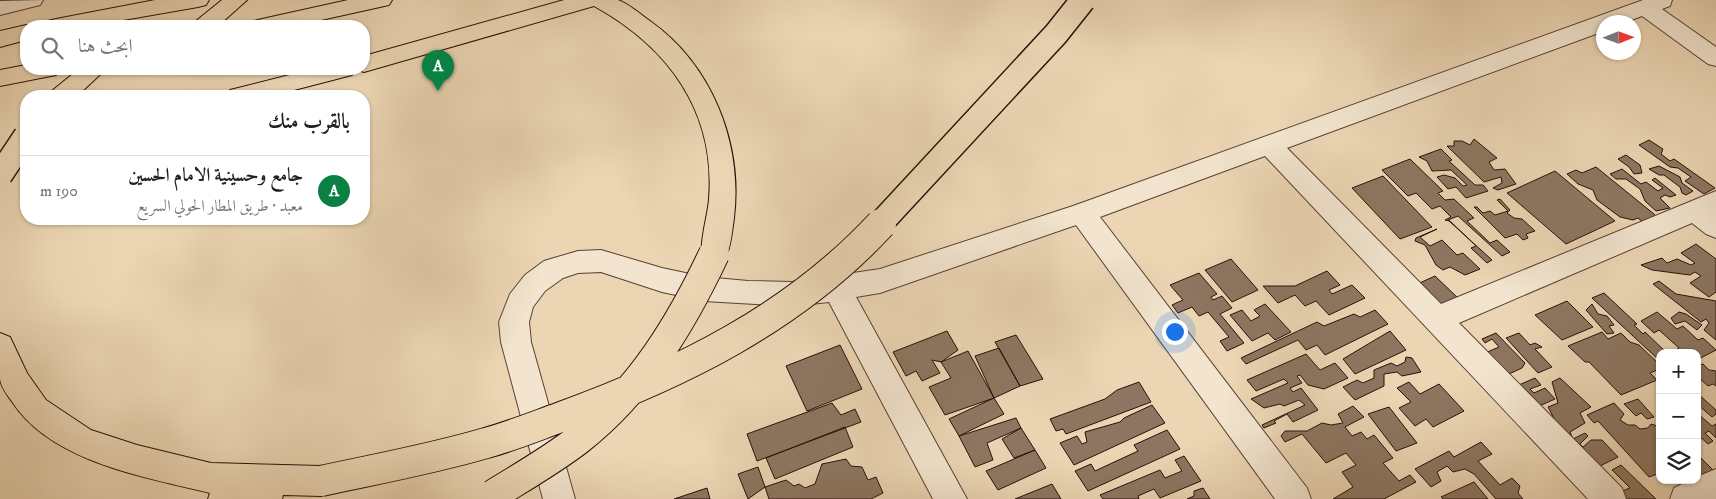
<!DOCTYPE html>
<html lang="ar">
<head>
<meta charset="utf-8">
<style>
	body { margin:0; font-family:"IM FELL DW Pica",Amiri,serif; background:#f6f6f6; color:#222; direction:rtl }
	.controls { position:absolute; right:15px; bottom:15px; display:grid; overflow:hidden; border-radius:10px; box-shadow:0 1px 4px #0004 }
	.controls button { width:45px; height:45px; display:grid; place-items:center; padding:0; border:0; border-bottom:1px solid #e0e0e0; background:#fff; color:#222; font:25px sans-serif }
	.compass { position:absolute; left:1596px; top:15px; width:45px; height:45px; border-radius:50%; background:#fff; box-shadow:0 1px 4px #0004; rotate:89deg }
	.you { position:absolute; left:1174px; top:331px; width:18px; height:18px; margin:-12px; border:4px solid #fff; border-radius:50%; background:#1a73e8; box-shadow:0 0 0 8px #1a73e833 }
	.badge { display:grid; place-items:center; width:32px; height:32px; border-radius:50%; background:#0b8043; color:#fff; font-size:16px; font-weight:700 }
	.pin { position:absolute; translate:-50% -41px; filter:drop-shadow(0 1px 2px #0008) }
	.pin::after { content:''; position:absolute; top:26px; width:18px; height:15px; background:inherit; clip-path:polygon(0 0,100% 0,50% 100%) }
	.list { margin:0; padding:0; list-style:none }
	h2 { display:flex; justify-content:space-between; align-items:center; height:65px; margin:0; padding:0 20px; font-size:21px }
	h2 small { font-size:16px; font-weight:400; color:#767676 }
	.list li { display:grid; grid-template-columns:32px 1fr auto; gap:15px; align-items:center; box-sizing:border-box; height:70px; padding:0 20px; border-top:1px solid #e0e0e0 }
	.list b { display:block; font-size:19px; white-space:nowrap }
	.list p { margin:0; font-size:16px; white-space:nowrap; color:#767676 }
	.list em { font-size:16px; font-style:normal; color:#767676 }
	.icon { flex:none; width:28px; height:28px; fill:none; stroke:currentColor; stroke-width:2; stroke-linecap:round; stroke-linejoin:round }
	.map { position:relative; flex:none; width:1716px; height:499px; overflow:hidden; direction:ltr }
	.search { position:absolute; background:#fff; box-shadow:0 1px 4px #0004; left:20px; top:20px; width:350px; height:55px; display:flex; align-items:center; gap:12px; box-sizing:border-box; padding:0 18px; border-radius:20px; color:#767676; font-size:19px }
	.panel { position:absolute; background:#fff; box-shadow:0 1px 4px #0004; left:20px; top:90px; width:350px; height:135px; border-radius:20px; direction:rtl }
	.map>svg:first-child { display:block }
</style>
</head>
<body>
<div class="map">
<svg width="1716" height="499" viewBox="0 0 1716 499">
	<rect width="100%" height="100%" fill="#ebd5b3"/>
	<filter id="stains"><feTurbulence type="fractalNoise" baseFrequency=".004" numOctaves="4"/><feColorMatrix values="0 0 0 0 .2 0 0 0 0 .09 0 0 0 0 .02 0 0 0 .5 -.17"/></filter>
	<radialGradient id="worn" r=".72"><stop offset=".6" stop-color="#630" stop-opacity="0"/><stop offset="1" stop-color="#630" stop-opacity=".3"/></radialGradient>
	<path fill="#8d7661" stroke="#271009" d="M1474,139L1497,158L1489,162L1494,170L1505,169L1516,184L1498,190L1493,188L1502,183L1501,177L1484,182L1447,146H1454V141H1462L1470,145Z
		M1649,140L1663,149L1661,154L1670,161L1674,159L1715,188L1704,194L1685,181L1691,177L1678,168L1670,167L1639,145Z
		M1441,149L1452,160L1449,161L1475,185H1483L1488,191L1466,198L1456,187L1448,189L1437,177L1444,175L1455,178L1463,186L1467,185L1451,170L1432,171L1427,161L1419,157Z
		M1626,155L1640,165L1642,173L1634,174L1629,167L1618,159Z
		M1410,159L1443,191L1438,193L1445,200L1454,199L1474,218L1467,221L1490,243L1497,240L1510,252L1502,256L1458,216L1448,220L1492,260L1487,263L1471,248L1476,246L1450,221L1445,220L1451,217L1440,206L1432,209L1416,193L1408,196L1382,170Z
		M1659,166L1680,177L1682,183L1693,191L1686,195L1682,193L1680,187L1664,175H1659L1649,169Z
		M1596,167L1654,214L1657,220L1646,225L1638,218L1633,220L1620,217L1597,200L1593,190L1578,184L1567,174L1576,170L1582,173Z
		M1622,169L1641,184L1646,182L1658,191L1663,188L1652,180L1655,178L1676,195L1670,197L1665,195L1660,198L1670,208L1656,211L1645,201L1640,189L1626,179H1616L1610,174Z
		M1555,171L1615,221L1566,244L1507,193Z
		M1383,176L1432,227L1400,239L1352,188Z
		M1500,199L1510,210L1507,213L1514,218L1522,219L1535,231L1526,234L1528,238L1523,240L1517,234L1505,238L1474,207H1477L1483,213L1490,211L1495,215L1508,211L1497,200Z
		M1437,229L1420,237L1430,246L1442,240L1457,255L1463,253L1480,269L1465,275L1450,267L1443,270L1436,265L1425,245L1415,241L1416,238Z
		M1696,244L1716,259V292L1709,297L1690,283L1701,276L1695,272L1690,275L1652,270L1641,265L1662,258L1667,263L1677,259L1691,265L1695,263L1681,253Z
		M1231,259L1258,290L1232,302L1205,270Z
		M1327,271L1340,285L1329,290L1332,294L1352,285L1365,298L1329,315L1316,301L1305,306L1295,295L1278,303L1263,286H1295Z
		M1199,273L1217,294L1211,297L1213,300L1222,296L1232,308L1220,314L1244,343L1227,351L1220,341L1229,337L1208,312L1199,316L1192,307L1178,313L1172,305L1183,300L1170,285Z
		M1435,276L1459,299L1437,310L1413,286Z
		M1659,281L1676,294L1716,301V340L1704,330L1709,323L1706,319L1701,322L1653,284Z
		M1604,293L1637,324L1634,325L1643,334L1645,332L1667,353H1660V361L1592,298Z
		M1567,301L1593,327L1562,340L1535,315Z
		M1265,304L1291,332L1275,340L1268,333L1252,341L1230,315L1242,310L1251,321L1260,316L1254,310Z
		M1592,304L1598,314L1607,316L1614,325L1609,326L1614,333L1607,334L1586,310Z
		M1375,310L1388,324L1325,355L1317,345L1306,350L1298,340L1246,364L1241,358L1317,322L1324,326L1354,314L1360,317Z
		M1657,312L1677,329L1683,326L1698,340L1703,338L1716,350L1697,360V353H1671L1679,348L1659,330L1654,333L1641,321Z
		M1679,312L1686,314L1702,325L1697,330L1685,321L1675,324L1671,318Z
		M947,331L958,350L941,362L932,360L940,373L922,381L916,371L906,376L893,352Z
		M1390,331L1406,350L1355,374L1343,359Z
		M1602,332L1608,339L1621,333L1630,342L1639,345L1660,365V369L1650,373L1657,380L1621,395L1589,362H1585L1568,346Z
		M1496,333L1525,363L1522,368L1509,374L1485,353L1499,347L1492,339L1485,343L1482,339Z
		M1519,333L1530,345L1535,343L1542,347L1535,349L1552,367L1538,373L1506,338Z
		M1016,335L1043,379L1020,386L995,342Z
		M840,345L862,389L807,411L786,366Z
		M999,348L1020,386L994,398L975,356Z
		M968,351L994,398L945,415L929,387L951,378L941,362Z
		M1306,354L1320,370L1335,363L1348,378L1324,389L1308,385L1300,375L1297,376L1302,383L1290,388L1293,392L1301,388L1318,410L1293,422L1287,414L1274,421L1276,423L1264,428L1262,425L1305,405L1299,400L1284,406L1280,404L1264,408L1251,399L1288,383L1284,379L1256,391L1247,380Z
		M1406,357L1412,358L1421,372L1402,376L1397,372L1384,374V386L1355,400L1343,387L1357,380L1363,383L1374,378V370L1391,363L1397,366L1405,362Z
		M1703,364L1709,370L1716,371V386L1713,384L1708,386L1697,376V366Z
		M1535,378L1541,385L1530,389L1534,393L1545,388L1555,399L1537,407L1512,388Z
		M1560,378L1591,407L1580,413L1585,423L1570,432L1573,439L1585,433L1588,436L1580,444L1583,447L1591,440H1602L1618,457L1596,468L1557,424L1548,407L1558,403L1552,382Z
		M1139,382L1151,402L1066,434L1063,429L1056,431L1050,419L1105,399L1117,390Z
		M1409,382L1420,394L1439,384L1464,411L1433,427L1426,419L1415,426L1399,408L1411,402L1397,388Z
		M1697,393L1716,410V414L1712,417L1697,404Z
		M994,398L1004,414L959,436L949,419Z
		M1638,399L1654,417L1647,419L1641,413L1636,416L1624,404Z
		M832,403L841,415L855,409L861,422L757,461L747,434Z
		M1614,403L1624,414L1620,420L1628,425H1635L1640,429L1648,428L1651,424L1657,426L1660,473L1649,477L1598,421L1594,423L1587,415Z
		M1152,405L1165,423L1074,465L1060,443L1077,436L1082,444L1087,442L1085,432L1120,422L1124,418Z
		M1353,406L1364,417L1345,427L1352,436L1361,432L1367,439L1374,435L1393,458L1383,463L1399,481L1410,475L1416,482L1384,499H1333L1353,487L1342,472L1356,465L1346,453L1326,463L1302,434L1285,442L1281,436L1285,431H1307L1322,423L1331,425L1343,423L1338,414Z
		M1389,407L1417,443L1396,451L1368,414Z
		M1697,413L1712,426L1716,424V438L1709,431L1705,433L1713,441L1708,444L1697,434Z
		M1016,418L1021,428L987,443L993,460L975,467L959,436Z
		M845,427L853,447L775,479L766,458Z
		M1021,428L1035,450L1014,458L1002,439Z
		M1167,430L1180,449L1088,491L1075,471L1091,464L1095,471L1138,451L1134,445Z
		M1481,442L1492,454L1478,461L1500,485L1512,478L1520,486L1518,493L1523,499H1496L1474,474L1465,469L1453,472L1447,466L1437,472L1441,481L1431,487L1415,469L1449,451L1454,457Z
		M1035,450L1046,468L998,490L986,471Z
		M1697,454L1713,470L1697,477Z
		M1184,456L1201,481L1160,498L1154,489L1138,496L1139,499H1103L1100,495L1160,470L1165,478L1182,471L1175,460Z
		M846,459L851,466L862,467L868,480L876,477L883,493L871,499H769L765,487L786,480L794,486L799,484L805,488L815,484L822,464Z
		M1621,465L1656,499H1601L1630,488L1612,470Z
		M758,467L765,487L748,499L738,474Z
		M1474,482L1488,499H1443L1441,497Z
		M1052,484L1061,499H1015Z
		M707,488L710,499H674Z
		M1203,488L1210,499H1187L1194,496V491Z"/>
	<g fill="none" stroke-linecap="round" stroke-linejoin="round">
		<g stroke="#584134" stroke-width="2">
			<path id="minor" d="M1643,0H1672L1670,6L1662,9L1716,47V66L1708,64L1642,16L1626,22H1604V31L1287,148L1441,304L1716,191V238L1706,234L1692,223L1459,323L1622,488L1626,499H1588L1265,156L1100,217L1307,488L1311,499H1275L1076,225L880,293L856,297L967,499H933L829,302L792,306L704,301L662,292L601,272L578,273L563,278L545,291L533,307L529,322L531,342L575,499H543L501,342L499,322L510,294L525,275L544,261L554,258L578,251L601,250L662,268L704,277L748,281L792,282L880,269L1073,206Z
				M1716,469V499H1670L1674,488L1690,480H1697V477Z"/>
		</g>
		<g stroke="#584134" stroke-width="2">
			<path id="tertiary" d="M43,0L40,5L0,15V1Z"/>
		</g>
		<g stroke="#271009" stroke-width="2">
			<path id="primary" d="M222,0H247L218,26H193L196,21Z"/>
		</g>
		<g stroke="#271009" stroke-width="2">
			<path id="trunk" d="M155,0H209L206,5L198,7L89,26H45L48,21L56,19Z
				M348,0H392L389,5L294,26H251L254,21L262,19Z
				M564,0C579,0 605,0 618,0C629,4 640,14 650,21C712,65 743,143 734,218C732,232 731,248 724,262L714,265L704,262C697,248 708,216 709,199C716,111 668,47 594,6L364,72L356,69L352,75L271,96H227L230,90L313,69H364V56Z
				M26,25L29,26H26V40L0,47V31Z
				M26,65V69H60L56,75L0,86V70Z
				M79,69H106L77,96H50L53,90Z
				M0,333L10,337L27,373L46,400L91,430L137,445L211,463L321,466L333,470L337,481L333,492L321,496L283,495L282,499H208L210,493C145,477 52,462 13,403C8,396 1,388 0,379C0,365 0,348 0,333Z"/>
		</g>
		<use href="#minor" fill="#f2e4ce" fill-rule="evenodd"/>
		<use href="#tertiary" fill="#f2e4ce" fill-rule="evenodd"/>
		<use href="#primary" fill="#ebd5b3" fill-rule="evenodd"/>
		<use href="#trunk" fill="#ebd5b3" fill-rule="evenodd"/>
		<g stroke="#271009" stroke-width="27" stroke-linecap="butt">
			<path id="trunk-bridge-far1" d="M0,175L26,136
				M879,225L1056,34L1083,0"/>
		</g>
		<g stroke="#271009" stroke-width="32" stroke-linecap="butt">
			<path id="trunk-bridge" d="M321,481C376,469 432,459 486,443C512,436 536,426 561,417C680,374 794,318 881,224
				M493,495C522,477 552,460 579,439C641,390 681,324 714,254"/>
		</g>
		<use href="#trunk-bridge-far1" stroke="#ebd5b3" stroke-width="24"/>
		<use href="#trunk-bridge" stroke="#ebd5b3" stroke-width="30"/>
	</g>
	<rect width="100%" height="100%" filter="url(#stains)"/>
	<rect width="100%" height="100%" fill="url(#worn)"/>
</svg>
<div class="controls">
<button>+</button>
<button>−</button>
<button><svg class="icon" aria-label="layers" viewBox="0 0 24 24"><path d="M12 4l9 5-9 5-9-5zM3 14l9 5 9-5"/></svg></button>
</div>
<svg class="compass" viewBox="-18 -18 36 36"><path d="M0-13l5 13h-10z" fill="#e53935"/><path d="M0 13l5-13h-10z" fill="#767676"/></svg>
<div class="you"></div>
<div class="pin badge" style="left:438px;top:91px">A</div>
<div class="search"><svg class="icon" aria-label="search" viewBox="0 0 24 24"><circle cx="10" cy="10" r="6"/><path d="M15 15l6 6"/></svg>ابحث هنا</div>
<section class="panel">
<h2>بالقرب منك<small></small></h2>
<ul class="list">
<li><span class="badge">A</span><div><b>جامع وحسينية الامام الحسين</b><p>معبد · طريق المطار الحولي السريع</p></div><em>190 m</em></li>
</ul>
</section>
</div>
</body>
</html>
